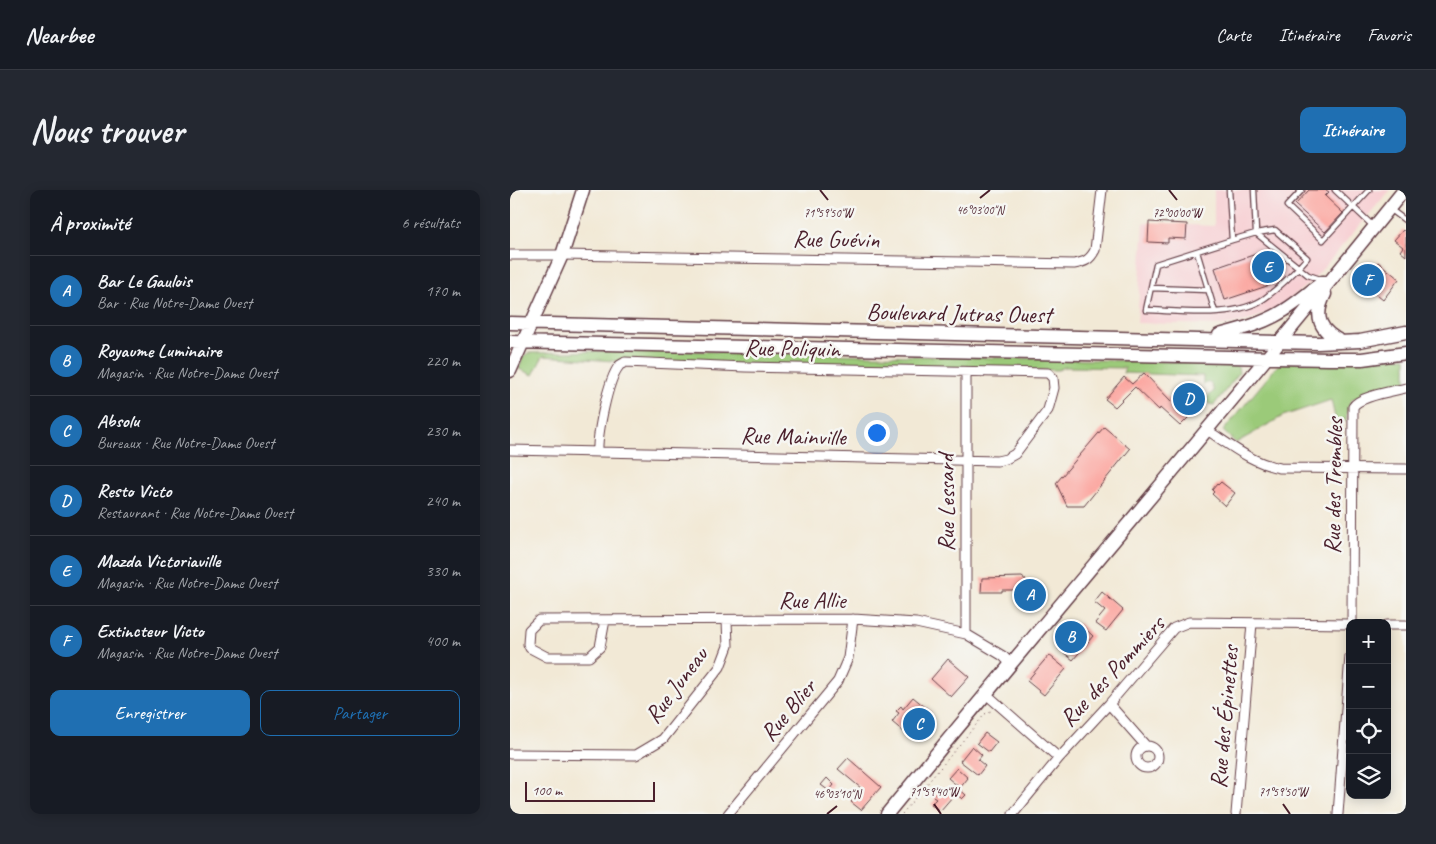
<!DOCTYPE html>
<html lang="fr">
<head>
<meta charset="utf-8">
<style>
	body { margin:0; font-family:Caveat,sans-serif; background:#242831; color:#f1f3f6 }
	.controls { position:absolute; right:15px; bottom:15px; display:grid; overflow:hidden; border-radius:10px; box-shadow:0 2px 12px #0003 }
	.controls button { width:45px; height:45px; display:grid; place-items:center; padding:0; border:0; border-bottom:1px solid #363941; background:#171b24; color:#f1f3f6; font:25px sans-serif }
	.scale { position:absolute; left:15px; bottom:12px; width:130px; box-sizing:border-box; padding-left:5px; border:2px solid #4a1f2b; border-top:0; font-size:14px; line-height:18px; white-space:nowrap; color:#4a1f2b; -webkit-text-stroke:4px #f6f6f2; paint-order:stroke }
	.you { position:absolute; left:366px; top:242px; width:18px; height:18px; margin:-12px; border:4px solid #fff; border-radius:50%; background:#1a73e8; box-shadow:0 0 0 8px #1a73e833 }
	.badge { display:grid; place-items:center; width:32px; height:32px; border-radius:50%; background:#1f6fb2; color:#fff; font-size:16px; font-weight:700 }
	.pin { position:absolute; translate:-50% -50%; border:2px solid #fff; box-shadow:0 1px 5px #0006 }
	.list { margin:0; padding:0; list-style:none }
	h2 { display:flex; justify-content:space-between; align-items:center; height:65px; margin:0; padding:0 20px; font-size:21px }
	h2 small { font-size:16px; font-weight:400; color:#9ea1a6 }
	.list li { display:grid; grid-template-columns:32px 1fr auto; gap:15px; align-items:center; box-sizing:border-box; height:70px; padding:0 20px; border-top:1px solid #363941 }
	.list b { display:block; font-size:19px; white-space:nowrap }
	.list p { margin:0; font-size:16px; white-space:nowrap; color:#9ea1a6 }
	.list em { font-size:16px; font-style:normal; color:#9ea1a6 }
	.actions { display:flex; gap:10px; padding:15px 20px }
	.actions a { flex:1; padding:11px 0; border:1px solid #1f6fb2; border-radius:10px; text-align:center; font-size:18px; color:#1f6fb2 }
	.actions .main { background:#1f6fb2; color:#fff }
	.icon { flex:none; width:28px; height:28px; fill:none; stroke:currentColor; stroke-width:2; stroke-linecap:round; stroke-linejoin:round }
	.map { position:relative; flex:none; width:896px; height:624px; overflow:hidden; border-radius:10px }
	header { display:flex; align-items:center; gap:30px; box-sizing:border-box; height:70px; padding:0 25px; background:#171b24; border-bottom:1px solid #363941 }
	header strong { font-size:24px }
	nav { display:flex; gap:28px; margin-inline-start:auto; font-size:18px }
	.intro { display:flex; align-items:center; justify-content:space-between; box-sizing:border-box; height:120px; padding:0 30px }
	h1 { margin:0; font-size:35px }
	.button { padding:12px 22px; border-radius:10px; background:#1f6fb2; color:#fff; font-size:18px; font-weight:700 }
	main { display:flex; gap:30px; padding:0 30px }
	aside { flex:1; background:#171b24; border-radius:10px; box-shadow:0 2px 12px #0003 }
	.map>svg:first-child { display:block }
</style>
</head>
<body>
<header>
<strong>Nearbee</strong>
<nav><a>Carte</a><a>Itinéraire</a><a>Favoris</a></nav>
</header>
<div class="intro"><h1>Nous trouver</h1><a class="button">Itinéraire</a></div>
<main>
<aside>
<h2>À proximité<small>6 résultats</small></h2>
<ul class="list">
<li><span class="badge">A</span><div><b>Bar Le Gaulois</b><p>Bar · Rue Notre-Dame Ouest</p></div><em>170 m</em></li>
<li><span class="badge">B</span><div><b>Royaume Luminaire</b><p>Magasin · Rue Notre-Dame Ouest</p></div><em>220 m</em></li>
<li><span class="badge">C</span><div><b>Absolu</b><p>Bureaux · Rue Notre-Dame Ouest</p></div><em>230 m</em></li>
<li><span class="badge">D</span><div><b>Resto Victo</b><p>Restaurant · Rue Notre-Dame Ouest</p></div><em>240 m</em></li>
<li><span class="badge">E</span><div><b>Mazda Victoriaville</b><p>Magasin · Rue Notre-Dame Ouest</p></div><em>330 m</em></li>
<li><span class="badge">F</span><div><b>Extincteur Victo</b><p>Magasin · Rue Notre-Dame Ouest</p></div><em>400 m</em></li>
</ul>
<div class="actions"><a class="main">Enregistrer</a><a>Partager</a></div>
</aside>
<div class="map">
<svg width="896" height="624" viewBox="0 0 896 624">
	<rect width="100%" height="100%" fill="#f6f6f2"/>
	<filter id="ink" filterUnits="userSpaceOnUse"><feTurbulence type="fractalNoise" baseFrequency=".02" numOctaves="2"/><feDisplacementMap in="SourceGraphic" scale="10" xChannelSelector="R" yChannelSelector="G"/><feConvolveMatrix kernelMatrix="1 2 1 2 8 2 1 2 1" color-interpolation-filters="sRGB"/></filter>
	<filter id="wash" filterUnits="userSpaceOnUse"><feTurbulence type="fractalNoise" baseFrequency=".0096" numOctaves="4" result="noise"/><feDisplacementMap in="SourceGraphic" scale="20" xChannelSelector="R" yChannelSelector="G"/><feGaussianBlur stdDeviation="1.12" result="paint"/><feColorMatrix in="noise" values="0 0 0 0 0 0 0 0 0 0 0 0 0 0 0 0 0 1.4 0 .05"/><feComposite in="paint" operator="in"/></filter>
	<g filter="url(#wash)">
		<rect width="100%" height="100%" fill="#f2e9d6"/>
		<path fill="#f7cfd3" d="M704,0H880L802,91L771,116L738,131L715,135L627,133L634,33L704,36Z"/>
		<path fill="#9bca79" stroke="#727452" d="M137,160L722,173L728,177L729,183L704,215L699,214L695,209L704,201L700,192L693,194V186L613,183L615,178L555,177L548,180H499L103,171L33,166L23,185L9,179L13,167L18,163Z
			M896,167V192L859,203L842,209L837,219L836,231L826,232L821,210L773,226L726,253L713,241L768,175L774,173Z"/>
		<g id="blocks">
			<path fill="#fca39c" d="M799,0H816L819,2L815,6L833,23L815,42L785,15Z
				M639,32L677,34L676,49L658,48V53L638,52Z
				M893,40L896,43V66L890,61L893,57L884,50Z
				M755,61L766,93L715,110L705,78Z
				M868,72L889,89L873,110L852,93Z
				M634,183L662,212L676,199L687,208L686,212L674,224L678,228L670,236L650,218L649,220L625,197L605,217L595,209L614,187L622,194Z
				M594,237L620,259L574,316H557L546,293Z
				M711,292L725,303L715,316L702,304L704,302L702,300L707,294L708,295Z
				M512,387L527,399L517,412L506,403L507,400H492V402H471L472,388Z
				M592,402L613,420L596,441L585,433L595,421L584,412Z
				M569,433L583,446L563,470L548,458Z
				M539,465L556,479L534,505L517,491Z
				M438,469L459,487L441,507L421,489Z
				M403,507L421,522L412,533L413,535L409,537L400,547L382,532L389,523L386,521L391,516L393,519Z
				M475,543L487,552L479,562L467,553Z
				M462,556L472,565L468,570L475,576L468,585L450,571Z
				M338,568L371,597L351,620L341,612L352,599L328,579Z
				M447,578L458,588L450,598L438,588Z
				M317,588L324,595L319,601L311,595Z
				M432,597L443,606L430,621L421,614L426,609L423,607Z
				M448,598L456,605L452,609L444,602Z"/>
		</g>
	</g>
	<g filter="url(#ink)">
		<use href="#blocks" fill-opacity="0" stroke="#633d45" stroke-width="1"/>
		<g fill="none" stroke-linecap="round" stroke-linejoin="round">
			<g stroke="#633d45" stroke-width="7">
				<path id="lane" d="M719,0L722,50L646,74L636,120C670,121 726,129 755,108C770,97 785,82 797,68L765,40L746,43L722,50
					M744,0L746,43L798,85L813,90
					M792,0L777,16L813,50L859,0
					M825,0L863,36
					M880,19L896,31
					M687,62L705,122
					M641,98L698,100"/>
			</g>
			<g stroke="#633d45" stroke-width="11">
				<path id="street" d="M0,65H52L564,74C575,72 580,70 585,60L592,0
					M697,240C720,255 742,273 770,278L896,279
					M0,260L487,271L496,269L505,264L538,220L544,198L543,188L538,183L235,177L115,172C113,174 110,174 109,176C98,189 87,245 88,262
					M95,430L90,457L79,467H37L20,458L18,454L19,440L29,430L343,429L406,433L456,444L493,466L500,473
					M842,433L843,217C849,206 884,201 896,198
					M877,435H896
					M456,444V182
					M475,503L549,568
					M599,514L636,556
					M626 567a11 11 0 1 1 22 0a11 11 0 1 1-22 0Z
					M0,564L126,565L153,549L210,477L218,456L217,431
					M218,624L328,491L338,468L343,429
					M503,624L549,568L599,514L664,438L679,432L840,434
					M726,624L742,433
					M828,624L840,466"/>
			</g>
			<g stroke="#633d45" stroke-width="15">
				<path id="secondary" d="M815,104C803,127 810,141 832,152
					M0,133L808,153L850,151L896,142
					M709,145C732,139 755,133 775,120C788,112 800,101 813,92
					M0,152L819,169H852L896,163
					M0,181L52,65L73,0
					M377,624C547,415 725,211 894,0"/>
			</g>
			<path stroke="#633d45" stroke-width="1" stroke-dasharray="1 4" stroke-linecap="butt" d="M392,624L475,524L481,521"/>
			<use href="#lane" stroke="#fff" stroke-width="4.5"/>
			<use href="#street" stroke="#fff" stroke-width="9"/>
			<use href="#secondary" stroke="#fff" stroke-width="12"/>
		</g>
	</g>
	<path fill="none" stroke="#4a1f2b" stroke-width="2" d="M310,0L318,10M659,0L667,10M470,8L480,0M424,614L431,624M773,614L780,624M317,624L327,616"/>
	<g text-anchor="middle" stroke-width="5" stroke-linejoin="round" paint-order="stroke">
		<g font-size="24" fill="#4a1f2b" stroke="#f6f6f2">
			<text transform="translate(326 49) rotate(1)" y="8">Rue Guévin</text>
			<text transform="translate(449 123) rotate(1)" y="8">Boulevard Jutras Ouest</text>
			<text transform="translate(282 158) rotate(1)" y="8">Rue Poliquin</text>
			<text transform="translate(283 246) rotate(1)" y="8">Rue Mainville</text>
			<text transform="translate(823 296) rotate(-89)" y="8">Rue des Trembles</text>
			<text transform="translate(436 313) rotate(-90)" y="8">Rue Lessard</text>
			<text x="302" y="418">Rue Allie</text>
			<text transform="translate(602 481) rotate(-47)" y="8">Rue des Pommiers</text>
			<text transform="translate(166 495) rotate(-53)" y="8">Rue Juneau</text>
			<text transform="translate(278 520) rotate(-50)" y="8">Rue Blier</text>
			<text transform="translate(714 527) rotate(-85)" y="8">Rue des Épinettes</text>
		</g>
	</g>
	<g font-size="12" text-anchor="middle" fill="#4a1f2b" stroke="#f6f6f2" stroke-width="5" stroke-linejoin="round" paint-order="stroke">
		<text x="470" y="24">46°03'00"N</text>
		<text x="318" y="27">71°59'50"W</text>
		<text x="667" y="27">72°00'00"W</text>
		<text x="424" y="606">71°59'40"W</text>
		<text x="773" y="606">71°59'50"W</text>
		<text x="327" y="608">46°03'10"N</text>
	</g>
</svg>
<div class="controls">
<button>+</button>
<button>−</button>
<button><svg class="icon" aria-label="locate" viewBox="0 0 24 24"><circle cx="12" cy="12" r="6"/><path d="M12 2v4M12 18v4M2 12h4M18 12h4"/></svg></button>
<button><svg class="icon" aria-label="layers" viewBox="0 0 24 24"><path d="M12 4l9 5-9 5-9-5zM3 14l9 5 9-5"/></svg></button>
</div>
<div class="scale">100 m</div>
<div class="you"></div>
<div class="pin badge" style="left:520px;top:405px">A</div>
<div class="pin badge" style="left:561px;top:447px">B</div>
<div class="pin badge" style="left:409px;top:534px">C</div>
<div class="pin badge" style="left:679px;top:209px">D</div>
<div class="pin badge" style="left:758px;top:77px">E</div>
<div class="pin badge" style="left:858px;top:90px">F</div>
</div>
</main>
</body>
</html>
